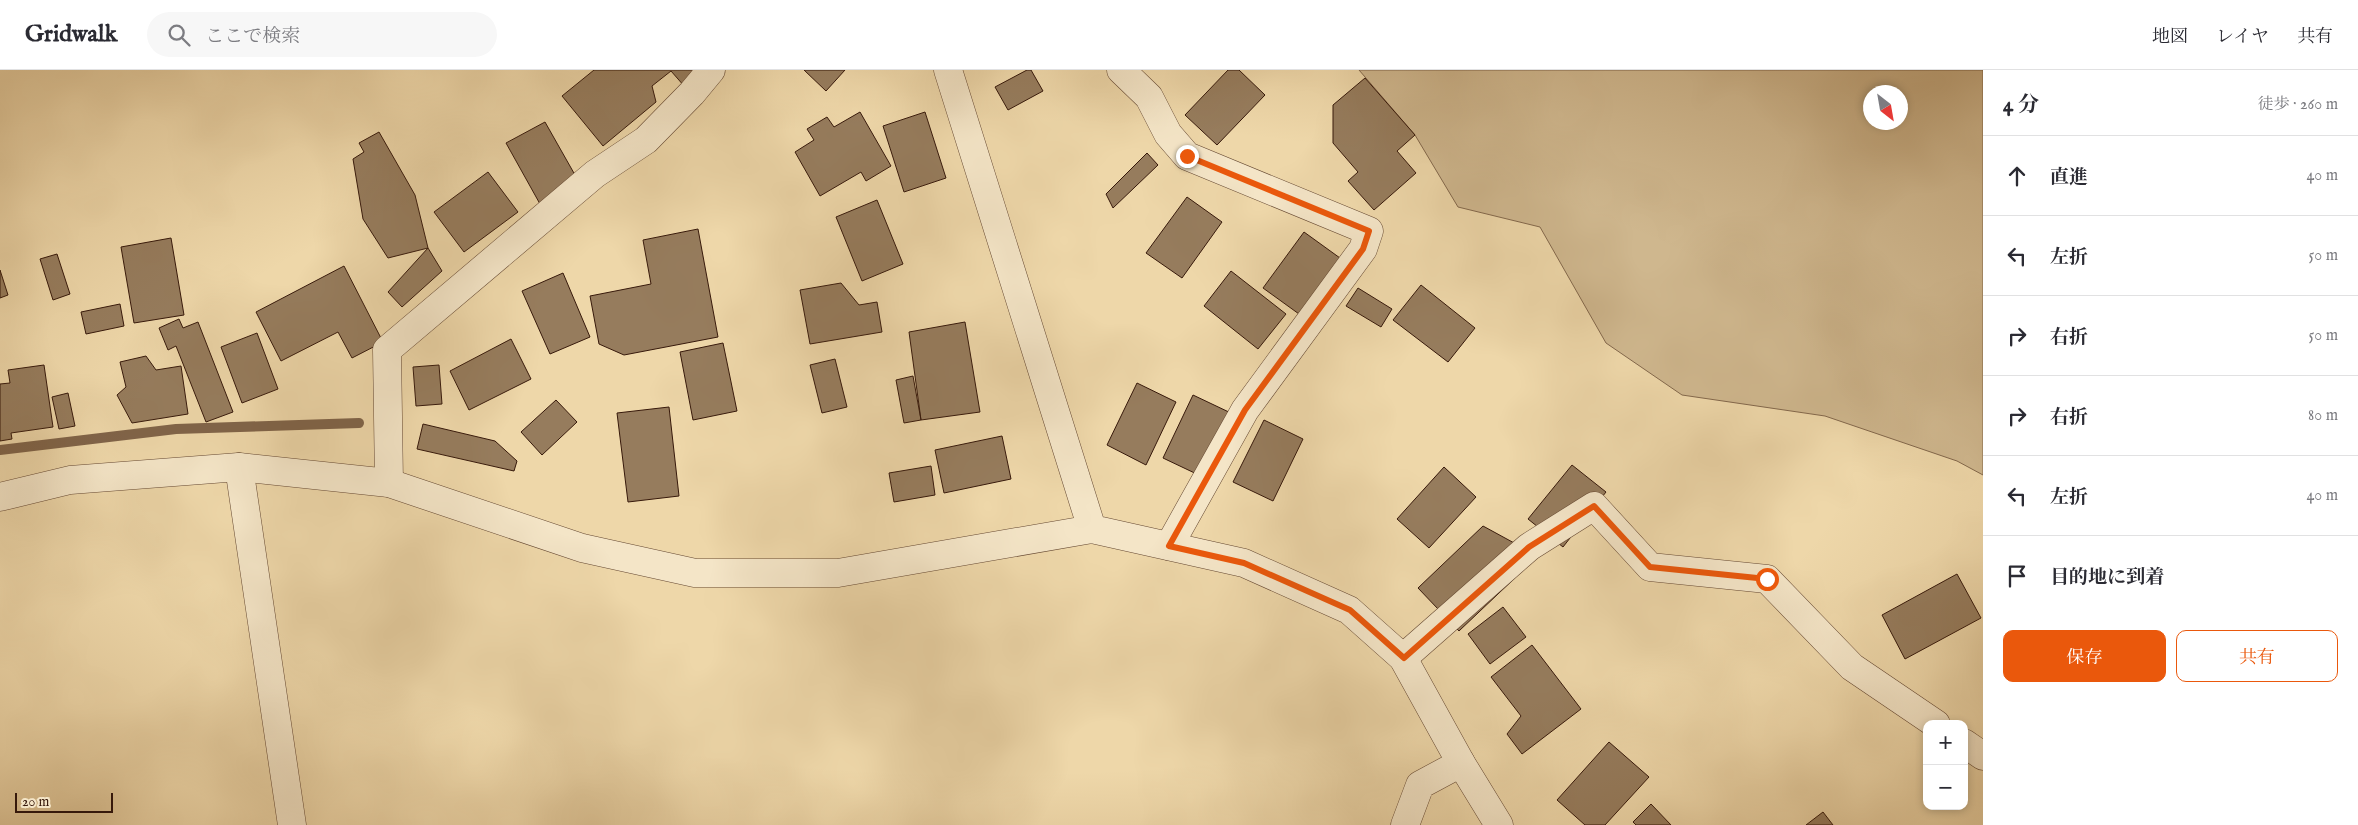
<!DOCTYPE html>
<html lang="ja">
<head>
<meta charset="utf-8">
<style>
	body { margin:0; font-family:"IM FELL English","Noto Serif JP",serif; background:#f7f7f7; color:#2b2b33 }
	.controls { position:absolute; right:15px; bottom:15px; display:grid; overflow:hidden; border-radius:10px; box-shadow:0 2px 8px #0003 }
	.controls button { width:45px; height:45px; display:grid; place-items:center; padding:0; border:0; border-bottom:1px solid #e1e1e2; background:#fff; color:#2b2b33; font:25px sans-serif }
	.compass { position:absolute; left:1863px; top:15px; width:45px; height:45px; border-radius:50%; background:#fff; box-shadow:0 2px 8px #0003; rotate:149deg }
	.scale { position:absolute; left:15px; bottom:12px; width:98px; box-sizing:border-box; padding-left:5px; border:2px solid #37190b; border-top:0; font-size:14px; line-height:18px; white-space:nowrap; color:#37190b; -webkit-text-stroke:4px #f4e5c7; paint-order:stroke }
	.stop { position:absolute; width:15px; height:15px; margin:-11px; border:4px solid #ea580c; border-radius:50%; background:#fff }
	.stop.end { background:#ea580c; border-color:#fff; box-shadow:0 1px 5px #0008 }
	.list { margin:0; padding:0; list-style:none }
	h2 { display:flex; justify-content:space-between; align-items:center; height:65px; margin:0; padding:0 20px; font-size:21px }
	h2 small { font-size:16px; font-weight:400; color:#7c7c81 }
	.list li { display:grid; grid-template-columns:32px 1fr auto; gap:15px; align-items:center; box-sizing:border-box; height:80px; padding:0 20px; border-top:1px solid #e1e1e2 }
	.list b { display:block; font-size:19px; white-space:nowrap }
	.list em { font-size:16px; font-style:normal; color:#7c7c81 }
	.actions { display:flex; gap:10px; padding:15px 20px }
	.actions a { flex:1; padding:11px 0; border:1px solid #ea580c; border-radius:10px; text-align:center; font-size:18px; color:#ea580c }
	.actions .main { background:#ea580c; color:#fff }
	.icon { flex:none; width:28px; height:28px; fill:none; stroke:currentColor; stroke-width:2; stroke-linecap:round; stroke-linejoin:round }
	.map { position:relative; flex:none; width:1983px; height:755px; overflow:hidden }
	header { display:flex; align-items:center; gap:30px; box-sizing:border-box; height:70px; padding:0 25px; background:#fff; border-bottom:1px solid #e1e1e2 }
	header strong { font-size:24px }
	nav { display:flex; gap:28px; margin-inline-start:auto; font-size:18px }
	.search { width:350px; height:45px; background:#f7f7f7; display:flex; align-items:center; gap:12px; box-sizing:border-box; padding:0 18px; border-radius:28px; color:#7c7c81; font-size:19px }
	main { display:flex }
	aside { flex:1; background:#fff }
	.map>svg:first-child { display:block }
</style>
</head>
<body>
<header>
<strong>Gridwalk</strong>
<div class="search"><svg class="icon" aria-label="search" viewBox="0 0 24 24"><circle cx="10" cy="10" r="6"/><path d="M15 15l6 6"/></svg>ここで検索</div>
<nav><a>地図</a><a>レイヤ</a><a>共有</a></nav>
</header>
<main>
<div class="map">
<svg width="1983" height="755" viewBox="0 0 1983 755">
	<rect width="100%" height="100%" fill="#eed7a9"/>
	<filter id="stains"><feTurbulence type="fractalNoise" baseFrequency=".004" numOctaves="4"/><feColorMatrix values="0 0 0 0 .2 0 0 0 0 .09 0 0 0 0 .02 0 0 0 .5 -.17"/></filter>
	<radialGradient id="worn" r=".72"><stop offset=".6" stop-color="#630" stop-opacity="0"/><stop offset="1" stop-color="#630" stop-opacity=".3"/></radialGradient>
	<path fill="#cfb78e" stroke="#83684c" fill-rule="evenodd" d="M1359,0H1983V405L1957,391L1825,346L1682,325L1606,273L1540,157L1458,137L1415,65ZM1870,22H1900V52H1870Z"/>
	<g fill="none" stroke-linecap="round" stroke-linejoin="round">
		<path stroke="#806449" stroke-width="10" d="M0,380L176,359L359,353"/>
	</g>
	<path fill="#967c5d" stroke="#37190b" d="M594,0H706L685,17L671,1L652,16L656,32L603,76L562,26Z
		M804,0H845L826,21Z
		M1027,0H1031L1043,21L1008,40L995,17Z
		M1228,0H1239L1265,25L1217,75L1185,45Z
		M1365,8L1415,65L1397,81L1416,103L1374,140L1348,111L1358,102L1333,73V35Z
		M860,42L891,96L866,111L861,102L820,126L795,82L814,70L807,59L827,47L834,57Z
		M925,42L946,108L904,122L883,56Z
		M545,52L579,112L540,134L506,73Z
		M379,62L415,125L428,178L388,188L363,149L353,89L364,82L359,73Z
		M1147,83L1158,95L1113,138L1106,124Z
		M488,102L518,142L464,182L434,142Z
		M1187,127L1222,152L1182,208L1146,183Z
		M877,130L903,194L862,211L836,147Z
		M698,159L718,267L624,285L599,274L590,226L651,214L643,170Z
		M1304,162L1340,188L1299,244L1263,218Z
		M171,168L184,245L134,253L121,177Z
		M428,178L442,201L402,237L388,222Z
		M57,184L70,224L53,230L40,189Z
		M344,196L383,272L352,288L338,262L281,291L256,242Z
		M0,200L8,225L0,228Z
		M1231,201L1286,244L1258,279L1204,236Z
		M563,203L590,267L550,284L522,221Z
		M841,213L859,235L877,232L882,262L810,274L800,220Z
		M1421,215L1475,258L1448,292L1393,250Z
		M1358,218L1392,239L1381,257L1346,236Z
		M120,234L124,256L86,264L81,242Z
		M179,249L183,258L198,252L233,342L206,352L176,276L168,280L159,258Z
		M965,252L980,342L921,350L909,262Z
		M257,263L278,319L242,333L221,277Z
		M511,269L531,309L469,340L450,301Z
		M723,273L737,341L693,350L680,282Z
		M146,286L156,300L181,296L188,344L132,353L117,325L126,317L120,292Z
		M835,289L847,337L822,343L810,295Z
		M44,295L53,357L11,363L12,369L0,371V314L10,313L8,300Z
		M439,295L442,334L416,336L413,297Z
		M913,306L921,350L904,353L896,310Z
		M1137,313L1176,332L1146,395L1107,375Z
		M68,323L75,356L59,359L52,327Z
		M1193,325L1233,344L1203,407L1163,388Z
		M556,330L577,352L542,385L521,362Z
		M669,337L679,426L628,432L617,343Z
		M1264,350L1303,369L1273,431L1233,412Z
		M423,354L495,371L517,391L514,401L417,379Z
		M1002,366L1011,409L944,423L935,380Z
		M1572,395L1606,422L1563,477L1528,449Z
		M931,396L935,425L894,432L889,403Z
		M1444,397L1476,427L1429,478L1397,449Z
		M1483,456L1538,486L1459,561L1418,518Z
		M1957,504L1981,548L1905,589L1882,545Z
		M1503,537L1526,567L1490,594L1468,564Z
		M1532,575L1581,639L1522,684L1507,664L1521,646L1491,607Z
		M1609,672L1649,707L1605,755H1585L1557,730Z
		M1651,734L1671,755H1636L1633,752Z
		M1823,742L1833,755H1806Z"/>
	<g fill="none" stroke-linecap="round" stroke-linejoin="round">
		<g stroke="#654832" stroke-width="29">
			<path id="minor" d="M1121,0L1149,27L1168,64L1187,86L1369,161L1363,179L1245,340L1169,476
				M239,397L292,755
				M389,413L387,280L595,104L646,70L692,23L711,0
				M1403,588L1529,477L1594,436L1650,497L1767,509L1852,597L1936,654
				M1964,673L1983,686
				M1405,755L1420,715L1461,693"/>
		</g>
		<g stroke="#654832" stroke-width="29">
			<path id="tertiary" d="M948,0L1092,459
				M0,427L70,410L239,397L389,413L582,478L695,503H838L1092,459L1244,493L1349,540L1403,588L1461,693L1499,755"/>
		</g>
		<use href="#minor" stroke="#f4e5c7" stroke-width="28"/>
		<use href="#tertiary" stroke="#f4e5c7" stroke-width="28"/>
	</g>
	<g fill="none" stroke-linecap="round" stroke-linejoin="round">
		<path stroke="#ea580c" stroke-width="6" d="M1187,86L1369,161L1363,179L1245,340L1169,476L1244,493L1350,540L1404,588L1529,477L1594,436L1650,497L1767,509"/>
	</g>
	<rect width="100%" height="100%" filter="url(#stains)"/>
	<rect width="100%" height="100%" fill="url(#worn)"/>
</svg>
<div class="controls">
<button>+</button>
<button>−</button>
</div>
<svg class="compass" viewBox="-18 -18 36 36"><path d="M0-13l5 13h-10z" fill="#e53935"/><path d="M0 13l5-13h-10z" fill="#7c7c81"/></svg>
<div class="scale">20 m</div>
<div class="stop" style="left:1767px;top:509px"></div>
<div class="stop end" style="left:1187px;top:86px"></div>
</div>
<aside>
<h2>4 分<small>徒歩 · 260 m</small></h2>
<ul class="list">
<li><svg class="icon" aria-label="ahead" viewBox="0 0 24 24"><path d="M12 20V5M6 11l6-6 6 6"/></svg><div><b>直進</b></div><em>40 m</em></li>
<li><svg class="icon" aria-label="left" viewBox="0 0 24 24"><path d="M17 20v-9H6M10 6l-5 5 5 5"/></svg><div><b>左折</b></div><em>50 m</em></li>
<li><svg class="icon" aria-label="right" viewBox="0 0 24 24"><path d="M7 20v-9h11M14 6l5 5-5 5"/></svg><div><b>右折</b></div><em>50 m</em></li>
<li><svg class="icon" aria-label="right" viewBox="0 0 24 24"><path d="M7 20v-9h11M14 6l5 5-5 5"/></svg><div><b>右折</b></div><em>80 m</em></li>
<li><svg class="icon" aria-label="left" viewBox="0 0 24 24"><path d="M17 20v-9H6M10 6l-5 5 5 5"/></svg><div><b>左折</b></div><em>40 m</em></li>
<li><svg class="icon" aria-label="arrive" viewBox="0 0 24 24"><path d="M6 21V4h12l-3 4 3 4H6"/></svg><div><b>目的地に到着</b></div></li>
</ul>
<div class="actions"><a class="main">保存</a><a>共有</a></div>
</aside>
</main>
</body>
</html>
